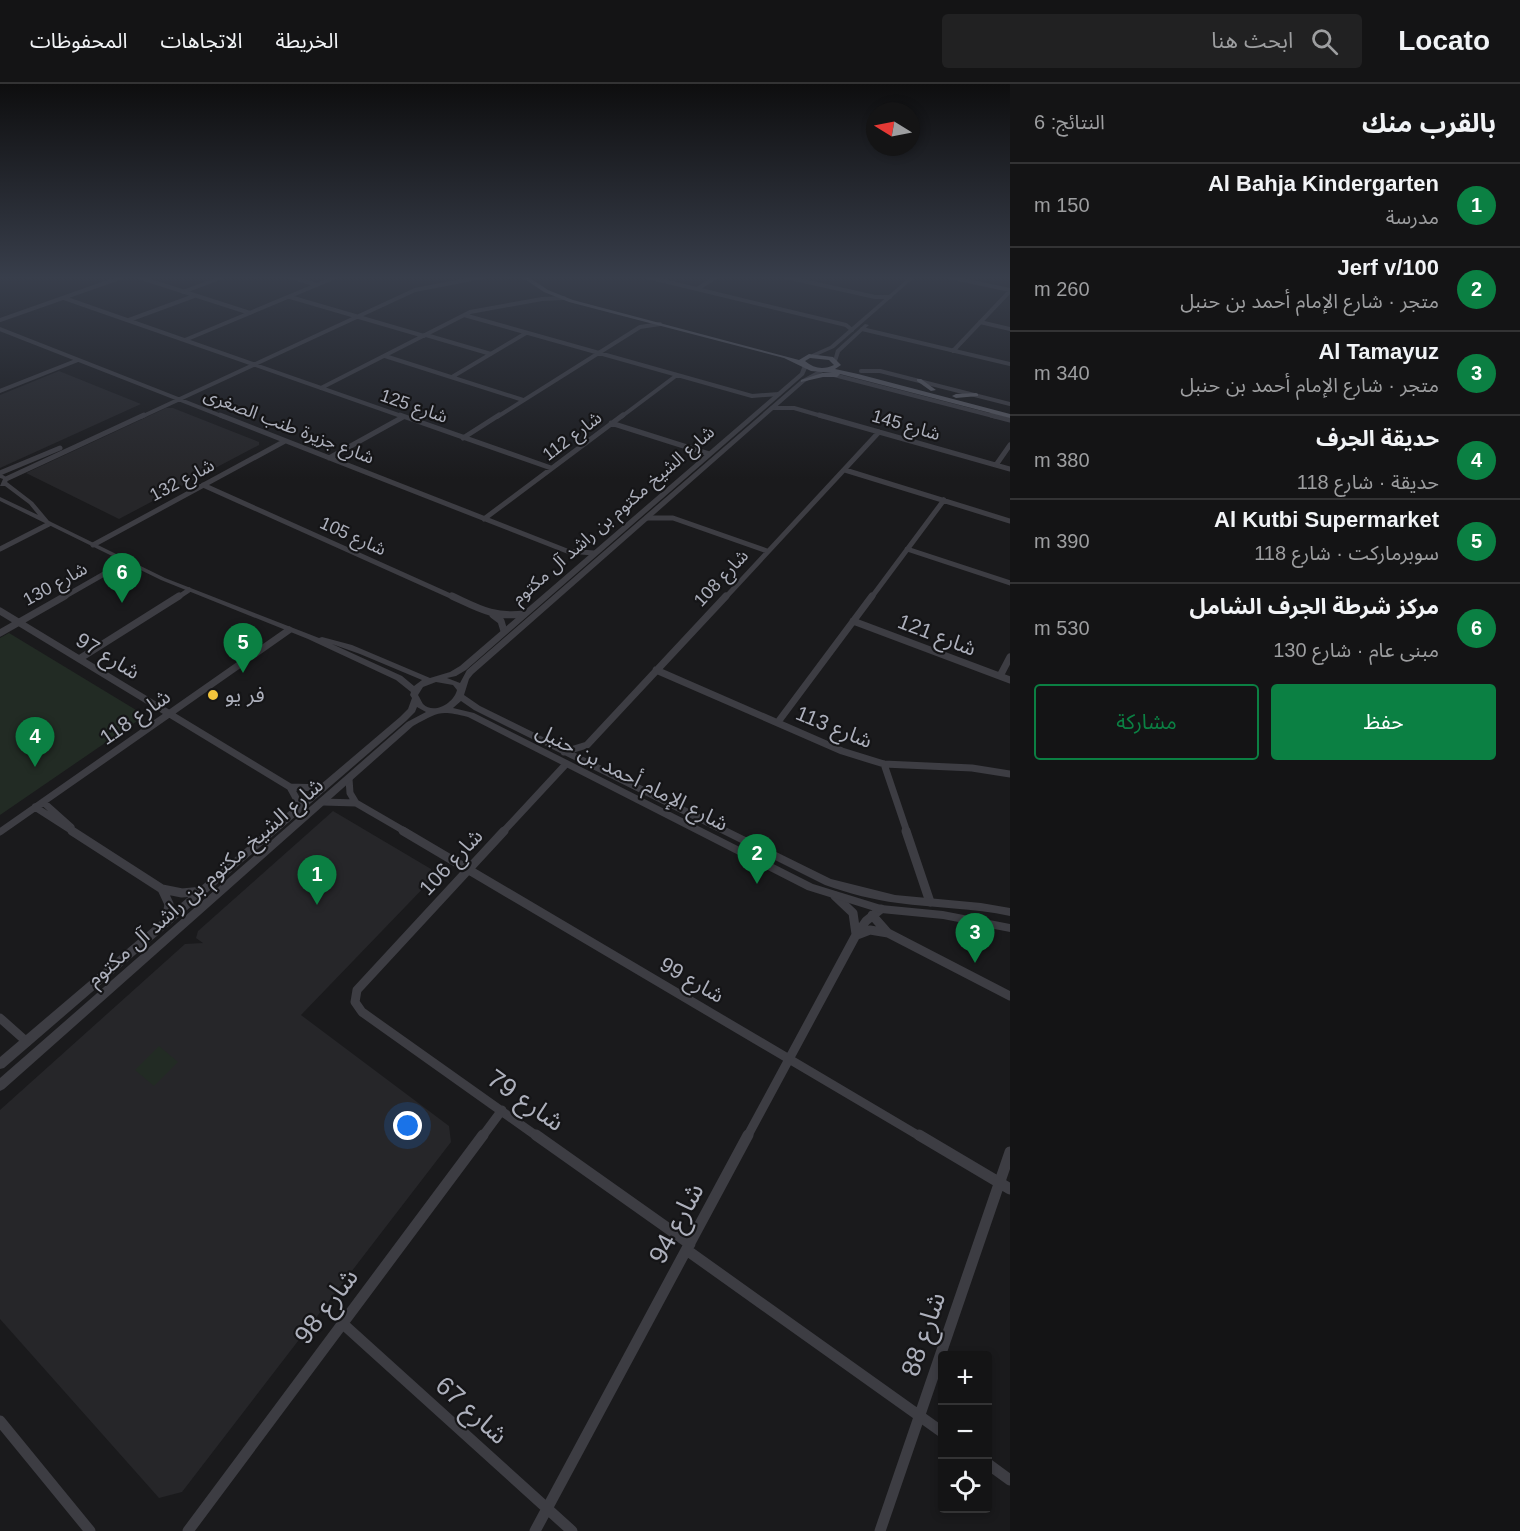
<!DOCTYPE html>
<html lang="ar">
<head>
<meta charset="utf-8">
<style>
	body { margin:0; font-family:Arial,"Noto Sans Arabic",sans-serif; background:#212122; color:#f1f3f6; direction:rtl }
	.controls { position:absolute; right:18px; bottom:18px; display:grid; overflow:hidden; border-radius:6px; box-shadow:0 3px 9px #0003 }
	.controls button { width:54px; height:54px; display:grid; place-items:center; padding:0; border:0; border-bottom:2px solid #333334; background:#141415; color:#f1f3f6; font:30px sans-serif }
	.compass { position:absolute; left:866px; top:18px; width:54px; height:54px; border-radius:50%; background:#141415; box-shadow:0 3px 9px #0003; rotate:280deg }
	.you { position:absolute; left:408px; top:1042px; width:21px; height:21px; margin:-15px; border:4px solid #fff; border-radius:50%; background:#1a73e8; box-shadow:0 0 0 9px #1a73e833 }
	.badge { display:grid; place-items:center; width:39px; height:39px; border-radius:50%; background:#0b8043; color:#fff; font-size:20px; font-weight:700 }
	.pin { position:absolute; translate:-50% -50px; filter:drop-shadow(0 2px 3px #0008) }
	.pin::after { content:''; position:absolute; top:32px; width:21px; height:18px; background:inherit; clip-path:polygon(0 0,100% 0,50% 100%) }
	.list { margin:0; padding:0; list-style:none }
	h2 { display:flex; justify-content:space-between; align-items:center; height:78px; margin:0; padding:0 24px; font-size:26px }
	h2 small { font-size:20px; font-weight:400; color:#9d9ea0 }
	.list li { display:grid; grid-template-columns:39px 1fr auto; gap:18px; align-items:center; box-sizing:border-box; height:84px; padding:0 24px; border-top:2px solid #333334 }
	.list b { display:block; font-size:22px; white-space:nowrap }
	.list p { margin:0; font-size:20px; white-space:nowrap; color:#9d9ea0 }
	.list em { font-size:20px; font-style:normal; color:#9d9ea0 }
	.actions { display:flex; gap:12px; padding:18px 24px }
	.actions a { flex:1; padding:14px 0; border:2px solid #0b8043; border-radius:6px; text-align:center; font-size:21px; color:#0b8043 }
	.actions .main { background:#0b8043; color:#fff }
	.icon { flex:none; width:33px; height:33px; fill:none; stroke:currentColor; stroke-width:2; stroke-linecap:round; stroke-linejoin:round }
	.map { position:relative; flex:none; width:1010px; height:1447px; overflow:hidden; direction:ltr }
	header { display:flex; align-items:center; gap:36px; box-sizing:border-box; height:84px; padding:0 30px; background:#141415; border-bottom:2px solid #333334 }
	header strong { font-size:28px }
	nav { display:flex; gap:33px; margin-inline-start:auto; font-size:21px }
	.search { width:420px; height:54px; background:#212122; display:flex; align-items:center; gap:15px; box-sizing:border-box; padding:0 21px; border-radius:6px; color:#9d9ea0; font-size:22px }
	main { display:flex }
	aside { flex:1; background:#141415 }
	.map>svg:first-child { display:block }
</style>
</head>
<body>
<header>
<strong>Locato</strong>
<div class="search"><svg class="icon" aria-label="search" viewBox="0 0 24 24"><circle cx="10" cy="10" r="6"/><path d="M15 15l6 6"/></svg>ابحث هنا</div>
<nav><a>الخريطة</a><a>الاتجاهات</a><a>المحفوظات</a></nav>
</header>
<main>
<aside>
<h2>بالقرب منك<small>النتائج: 6</small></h2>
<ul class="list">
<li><span class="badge">1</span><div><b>Al Bahja Kindergarten</b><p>مدرسة</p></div><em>150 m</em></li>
<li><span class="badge">2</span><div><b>Jerf v/100</b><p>متجر · شارع الإمام أحمد بن حنبل</p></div><em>260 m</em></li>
<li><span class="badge">3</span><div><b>Al Tamayuz</b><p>متجر · شارع الإمام أحمد بن حنبل</p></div><em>340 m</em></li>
<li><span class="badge">4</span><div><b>حديقة الجرف</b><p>حديقة · شارع 118</p></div><em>380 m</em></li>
<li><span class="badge">5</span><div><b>Al Kutbi Supermarket</b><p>سوبرماركت · شارع 118</p></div><em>390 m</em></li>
<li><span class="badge">6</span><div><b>مركز شرطة الجرف الشامل</b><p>مبنى عام · شارع 130</p></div><em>530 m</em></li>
</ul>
<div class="actions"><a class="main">حفظ</a><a>مشاركة</a></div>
</aside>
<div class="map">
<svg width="1010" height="1447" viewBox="0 0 1010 1447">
	<rect width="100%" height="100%" fill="#1a1a1c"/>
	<path fill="#262629" d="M59,287L141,320L0,384V311Z
		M166,324H173L259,358V361L119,435L26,389Z
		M333,727L431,785L432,795L301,931L449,1042L451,1058L182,1408L159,1414L0,1235V1026L185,860L203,859L196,854L198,847Z"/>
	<path fill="#222b24" d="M9,549L141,629L140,635L0,731V554Z
		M159,962L178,978L154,1002L135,986Z"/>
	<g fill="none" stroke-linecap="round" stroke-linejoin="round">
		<path stroke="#3d3d43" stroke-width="4" d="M135,192L250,229
			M288,192L317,201
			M643,192L846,241L852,246
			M781,192L875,213H890
			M944,192L1010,206
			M29,193L32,192
			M697,205L718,192
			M183,208L225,192
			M290,213L424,252
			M64,214L404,333
			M464,231L752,312L779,310
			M0,236L125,192
			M129,236L194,212
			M980,238L1010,245
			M0,245L224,333
			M862,245L1010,280
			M426,251L491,270
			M185,256L338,192
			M953,267L1010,207
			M385,272L523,316
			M861,287H880L1010,320
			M834,291L997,333
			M452,293L526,249
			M321,304L470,228L542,215L564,214
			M0,307L78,276
			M772,324H794L825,333
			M141,333L415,206L487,192
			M497,333L640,243L660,240
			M621,333L677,291"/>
		<path stroke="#3d3d43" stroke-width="5" d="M220,331L567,467L594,469
			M400,331L551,384
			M819,331L1010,385
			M991,331L1010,336
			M611,339L709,370
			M463,354L499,331
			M329,374L403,333
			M996,381L1010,361
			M845,386L1010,437
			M0,389L60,364
			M6,395L144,331
			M203,401L455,514
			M647,434H673L767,467
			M484,435L623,331
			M93,461L285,357
			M0,465L49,440
			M907,465L1010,499
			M62,514L125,478
			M177,514L189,506
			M725,514L879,348
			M871,514L944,416"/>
		<path stroke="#3d3d43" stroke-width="7" d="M452,512C478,524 494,534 524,530
			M0,527L290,703L323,704
			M493,531L501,537L504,547
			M853,537L1010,596
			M0,549L65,512
			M79,575L179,512
			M656,586L842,667L884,680L972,684L1010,690
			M1000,592L1010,573
			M778,638L872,512
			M564,668L587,661L726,512
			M884,680L907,748
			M349,695L350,709L356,719
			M290,703L296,714L297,728
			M43,718L71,743
			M323,718L356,719L406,748
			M35,723L74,748
			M0,748L289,546
			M503,748L566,680"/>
		<path stroke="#3d3d43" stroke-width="9" d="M72,747L162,805L182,809L203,807
			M403,747L921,1053
			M504,747L357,906L355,918L362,928L538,1053
			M906,747L930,818
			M162,805L169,820L166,838
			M835,812L853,829L856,850
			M872,831L887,848
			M857,851L870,846L888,849L1010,912
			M0,934L27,958
			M482,1053L502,1026
			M747,1053L856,851L866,837L881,825"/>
		<path stroke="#3d3d43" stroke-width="11" d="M536,1051L690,1160
			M919,1051L1010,1105
			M688,1167L942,1348
			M342,1239L572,1447
			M0,1337L90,1447
			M988,1380L1010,1396
			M188,1447L483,1051
			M535,1447L748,1051
			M880,1447L1010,1068"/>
		<path fill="#3d3d43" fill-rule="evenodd" d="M8,192L7,193L0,195V193Z
			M911,192H916L834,264L816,272H812V270L830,262Z
			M865,240L869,241L840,268L837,277H833L836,266Z
			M803,281L808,282L804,291L466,586L456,592L447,594L460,599L467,586L801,296L821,285H825V287L805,298L473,590L469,595L464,611L480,622L831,795L895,811L981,819L1010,824V832C973,824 935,824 898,819C873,816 848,809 825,801L474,626L461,617L453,624L474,629L813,800L881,821L943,827L1010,840V848L943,835L881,829L807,806L468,633C439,626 439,628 413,642L4,1005L0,1007V994L407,638L426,628L417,623L415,628L406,637L4,984L0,985V973L400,633L408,625L412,614L410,611L411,608L396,596L308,555L161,496L0,417V413L38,431L29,420L5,402H0L3,395L0,394V389L9,395L7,398L33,418L49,437L165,494L319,554L322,553L352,561L430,594L450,588L460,582L800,289ZM332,560L360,570L422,596L414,602L402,592ZM436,598L453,601L457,606C454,619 434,631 423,620C421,617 420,614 418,611L423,603Z"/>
		<path fill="#575860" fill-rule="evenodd" d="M520,192H527L548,206L573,216L799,276L809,270L833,273L841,281L835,285L858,290L1010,330V334L840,290L837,293H823L801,298V296L822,289H832L811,287L784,274L569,218L544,208ZM810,274L829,276L834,281C824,286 814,285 805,277Z
			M917,295H921L936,306L931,307L917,297Z
			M976,309L978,310V312L956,314L952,312L956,310Z"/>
	</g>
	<linearGradient id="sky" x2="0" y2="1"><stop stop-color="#0e0e0f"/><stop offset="0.49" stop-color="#383e4b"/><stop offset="1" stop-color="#383e4b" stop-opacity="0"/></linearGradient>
	<rect width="1010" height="395" fill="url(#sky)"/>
	<circle fill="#f2c43c" stroke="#151517" stroke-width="2" cx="213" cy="611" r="6"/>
	<g text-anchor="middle" stroke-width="4.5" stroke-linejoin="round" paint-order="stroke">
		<g font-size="18" fill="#adb0bc" stroke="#151517">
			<text transform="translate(414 322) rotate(19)" y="6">شارع 125</text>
			<text transform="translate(906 341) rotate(16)" y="6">شارع 145</text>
			<text transform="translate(289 342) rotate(21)" y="6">شارع جزيرة طنب الصغرى</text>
			<text transform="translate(572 352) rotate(-37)" y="6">شارع 112</text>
			<text transform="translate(182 396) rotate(-28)" y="6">شارع 132</text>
			<text transform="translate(613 431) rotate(-41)" y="6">شارع الشيخ مكتوم بن راشد آل مكتوم</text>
			<text transform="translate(353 452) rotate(24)" y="6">شارع 105</text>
			<text transform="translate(721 494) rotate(-47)" y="6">شارع 108</text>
			<text transform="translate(55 500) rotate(-29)" y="6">شارع 130</text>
		</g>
		<g font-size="21" fill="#adb0bc" stroke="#151517">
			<text transform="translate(937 551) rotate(21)" y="7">شارع 121</text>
			<text transform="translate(108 572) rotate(31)" y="7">شارع 97</text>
			<text transform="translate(135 633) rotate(-35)" y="7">شارع 118</text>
			<text transform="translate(834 643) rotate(22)" y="7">شارع 113</text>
			<text transform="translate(632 693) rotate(27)" y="7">شارع الإمام أحمد بن حنبل</text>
			<text transform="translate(451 778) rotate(-47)" y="7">شارع 106</text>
			<text transform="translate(205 798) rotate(-41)" y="7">شارع الشيخ مكتوم بن راشد آل مكتوم</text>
			<text transform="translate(692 896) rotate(30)" y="7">شارع 99</text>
		</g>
		<g font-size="21" fill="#adb0bc" stroke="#151517" text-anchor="start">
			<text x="225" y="618">فر يو</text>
		</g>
		<g font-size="26" fill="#adb0bc" stroke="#151517">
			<text transform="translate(526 1016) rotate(35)" y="9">شارع 79</text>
			<text transform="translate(676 1139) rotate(-62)" y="9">شارع 94</text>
			<text transform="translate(326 1222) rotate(-53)" y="9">شارع 98</text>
			<text transform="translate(923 1250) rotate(-71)" y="9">شارع 88</text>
			<text transform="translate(472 1326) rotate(42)" y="9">شارع 67</text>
		</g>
	</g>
</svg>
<div class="controls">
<button>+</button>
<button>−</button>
<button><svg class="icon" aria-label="locate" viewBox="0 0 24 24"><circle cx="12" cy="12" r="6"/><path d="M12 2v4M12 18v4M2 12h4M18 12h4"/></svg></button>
</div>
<svg class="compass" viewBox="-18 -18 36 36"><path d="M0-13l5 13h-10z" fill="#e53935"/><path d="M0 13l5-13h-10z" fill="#9d9ea0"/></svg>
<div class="you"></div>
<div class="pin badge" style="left:317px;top:821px">1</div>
<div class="pin badge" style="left:757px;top:800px">2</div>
<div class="pin badge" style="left:975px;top:879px">3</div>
<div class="pin badge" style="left:35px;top:683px">4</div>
<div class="pin badge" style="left:243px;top:589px">5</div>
<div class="pin badge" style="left:122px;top:519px">6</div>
</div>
</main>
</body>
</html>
